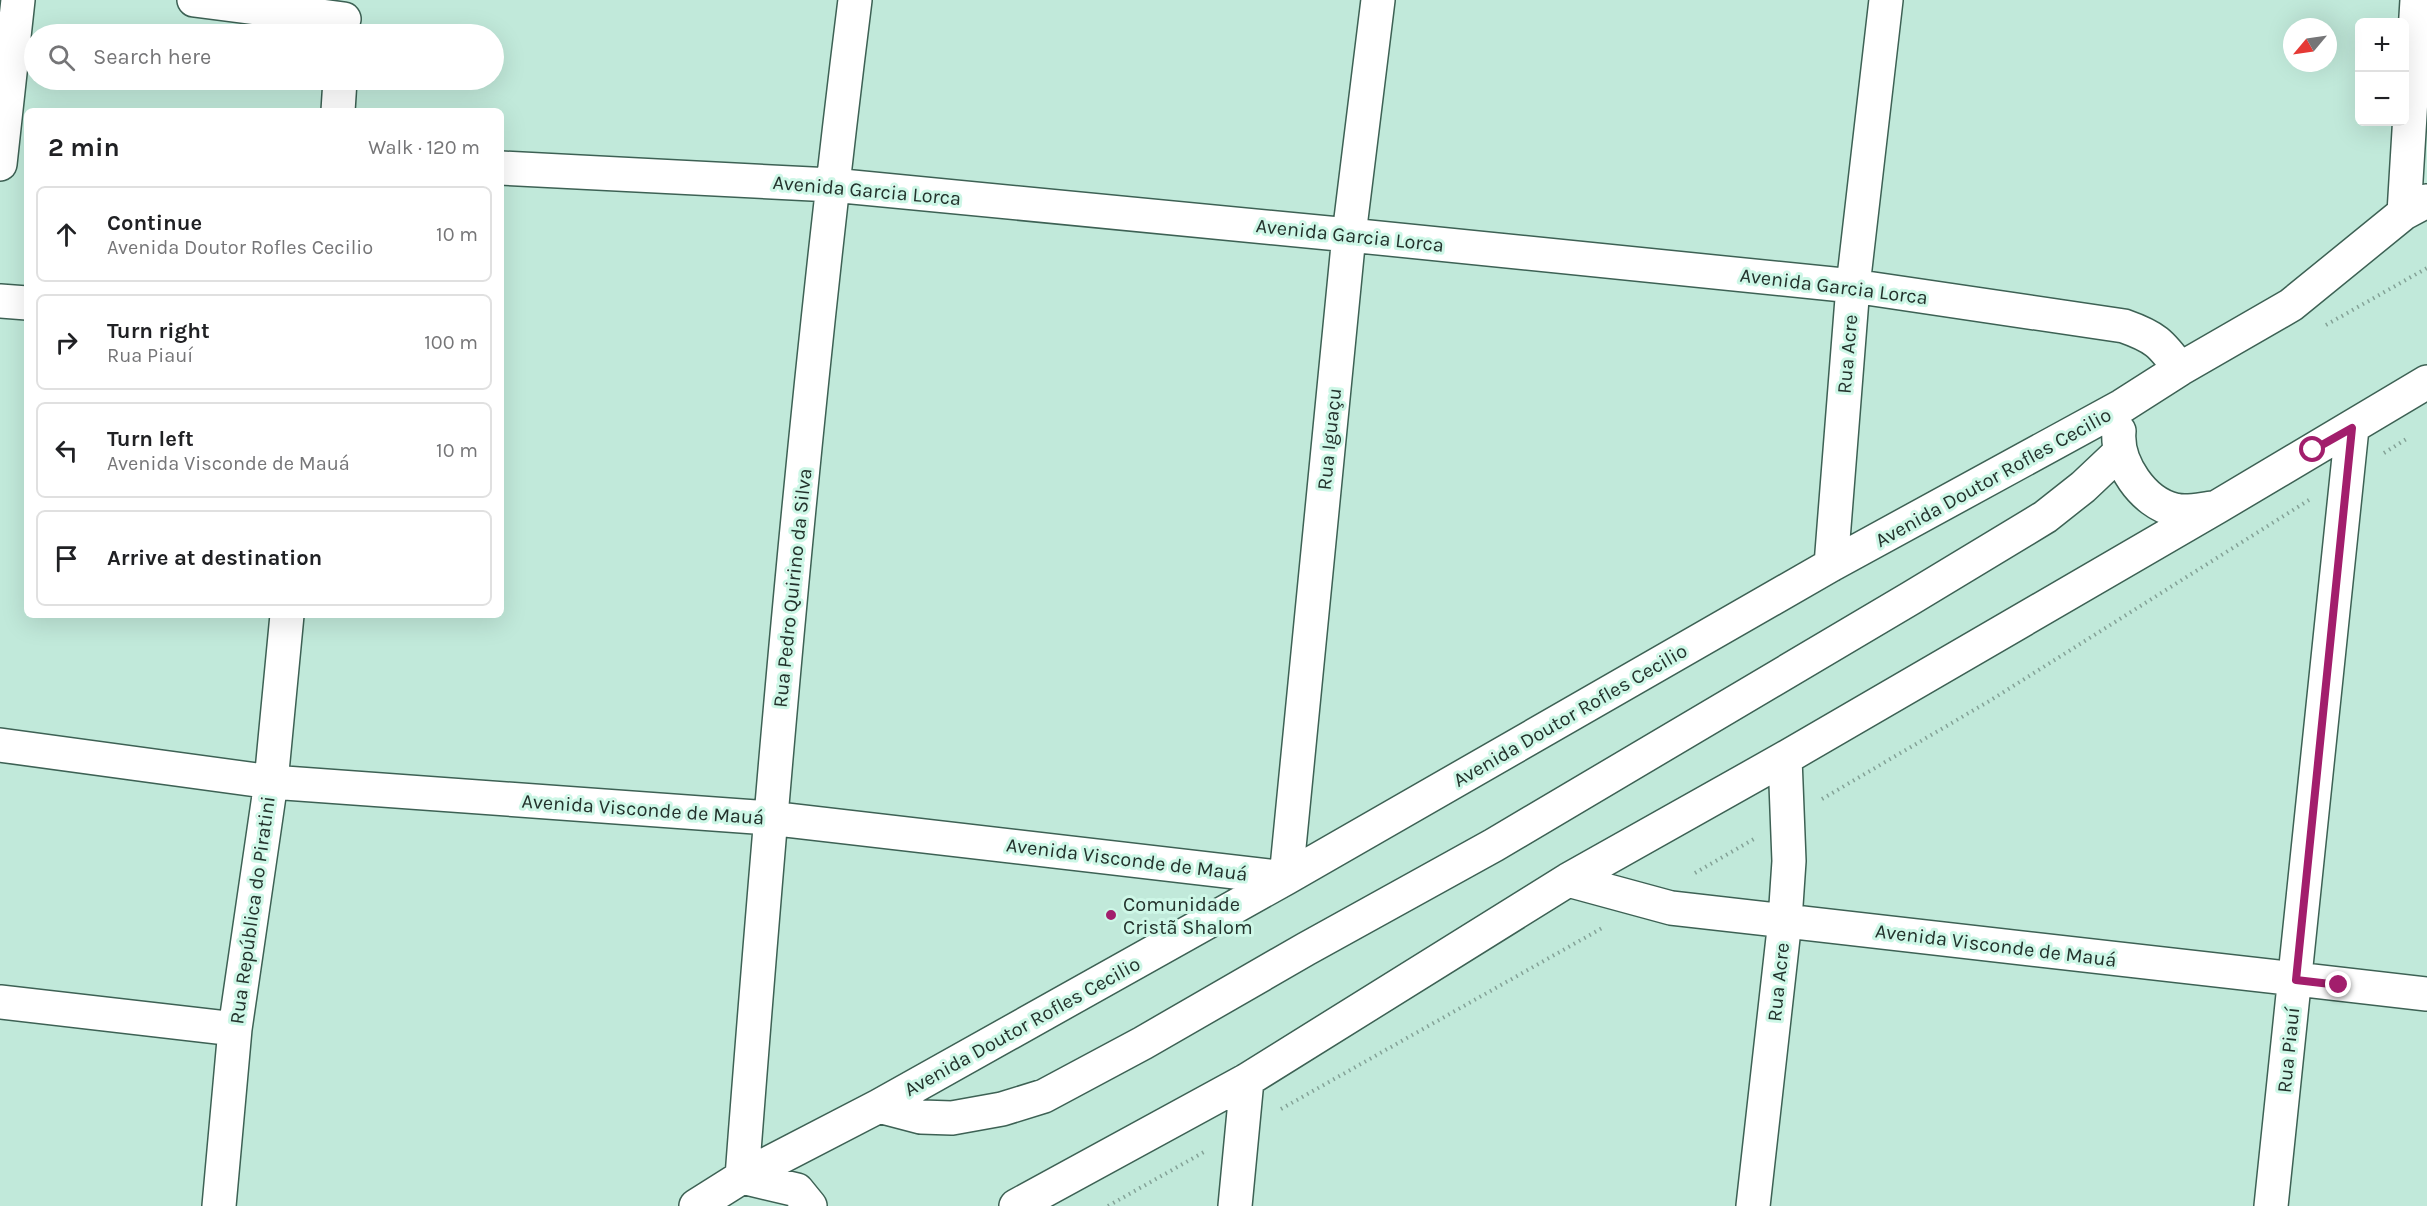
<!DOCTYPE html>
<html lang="en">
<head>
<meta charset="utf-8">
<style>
	body { margin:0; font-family:Karla,sans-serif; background:#f2f2f2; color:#202124 }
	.controls { position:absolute; right:18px; top:18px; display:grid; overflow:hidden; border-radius:9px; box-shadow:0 6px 24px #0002 }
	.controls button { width:54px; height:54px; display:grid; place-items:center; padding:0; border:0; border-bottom:2px solid #e0e0e0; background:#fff; color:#202124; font:30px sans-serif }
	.compass { position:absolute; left:2283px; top:18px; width:54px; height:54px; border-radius:50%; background:#fff; box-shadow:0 6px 24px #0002; rotate:241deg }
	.stop { position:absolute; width:18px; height:18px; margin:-14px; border:4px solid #a21e6c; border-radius:50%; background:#fff }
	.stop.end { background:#a21e6c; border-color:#fff; box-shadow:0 2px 6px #0008 }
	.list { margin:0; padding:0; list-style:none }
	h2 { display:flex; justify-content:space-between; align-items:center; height:78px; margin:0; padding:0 24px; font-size:26px }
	h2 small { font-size:20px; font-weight:400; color:#757577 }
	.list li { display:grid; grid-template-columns:39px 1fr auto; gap:18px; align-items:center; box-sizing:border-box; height:96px; margin:0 12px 12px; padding:0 12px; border:2px solid #e0e0e0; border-radius:9px }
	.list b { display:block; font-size:22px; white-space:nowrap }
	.list p { margin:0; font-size:20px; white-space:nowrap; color:#757577 }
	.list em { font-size:20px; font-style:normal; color:#757577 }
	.icon { flex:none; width:33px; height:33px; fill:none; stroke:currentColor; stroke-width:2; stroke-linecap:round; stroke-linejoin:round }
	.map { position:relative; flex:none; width:2427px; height:1206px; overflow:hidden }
	.search { position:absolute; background:#fff; box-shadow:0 6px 24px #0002; left:24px; top:24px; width:480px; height:66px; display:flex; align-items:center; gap:15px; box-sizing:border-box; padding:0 21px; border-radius:33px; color:#757577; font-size:22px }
	.panel { position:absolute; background:#fff; box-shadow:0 6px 24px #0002; left:24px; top:108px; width:480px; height:510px; border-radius:9px }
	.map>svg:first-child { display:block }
</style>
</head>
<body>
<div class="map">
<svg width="2427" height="1206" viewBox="0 0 2427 1206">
	<rect width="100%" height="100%" fill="#c1e9da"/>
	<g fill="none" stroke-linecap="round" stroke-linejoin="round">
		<g stroke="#3d6154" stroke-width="36">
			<path id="minor" d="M194,0L344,19
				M338,111L340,80
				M0,164L18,0
				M501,168L832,185L1349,235L1853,286L2124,326C2155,337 2161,343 2180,369
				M2404,213L2417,0
				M0,301L27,303
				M2119,431C2116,463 2143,503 2175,510C2187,513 2202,509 2213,508
				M1831,565L1853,286L1886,0
				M0,745L271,782L769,818L1286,878L1349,235L1378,0
				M1568,880L1671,908L2427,994
				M0,1002L235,1029
				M879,1106L921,1117L952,1118L1002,1109L1044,1096L1143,1043L1306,949L1494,845L1911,598L2045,517L2083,487L2119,453
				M742,1177C772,784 806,391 855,0
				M742,1177L797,1190L810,1206
				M219,1206L235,1029L271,782L287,615
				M696,1206L742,1177L879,1106L1286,878L1831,565L2122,406L2180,369L2291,305L2404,213L2427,201
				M1016,1206L1247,1080L1568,880L1785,758L2217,507L2427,382
				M1235,1206L1247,1080
				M1753,1206L1785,920L1789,861L1785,758
				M2271,1206L2352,428"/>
		</g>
		<path stroke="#84a297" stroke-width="4" stroke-dasharray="1.5 4.5" stroke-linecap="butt" d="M2326,325L2427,268
			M2384,453L2408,438
			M1822,799L1991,700L2309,500
			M1695,873L1754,839
			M1281,1109L1604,927
			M1108,1206L1204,1152"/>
		<use href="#minor" stroke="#fff" stroke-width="33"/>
	</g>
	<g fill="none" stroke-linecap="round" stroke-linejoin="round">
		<path stroke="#a21e6c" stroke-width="8" d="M2313,450L2352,428L2296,980L2339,985"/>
	</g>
	<circle fill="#a21e6c" stroke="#cef7e7" stroke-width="2" cx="1111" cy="915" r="6"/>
	<g text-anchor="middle" stroke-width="6" stroke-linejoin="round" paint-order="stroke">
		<g font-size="20" fill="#23322c" stroke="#cef7e7">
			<text transform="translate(867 190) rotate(5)" y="7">Avenida Garcia Lorca</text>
			<text transform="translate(1350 235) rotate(6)" y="7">Avenida Garcia Lorca</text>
			<text transform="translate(1834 286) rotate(7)" y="7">Avenida Garcia Lorca</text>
			<text transform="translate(1847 354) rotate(-85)" y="7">Rua Acre</text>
			<text transform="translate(1329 439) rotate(-84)" y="7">Rua Iguaçu</text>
			<text transform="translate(1993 477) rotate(-29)" y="7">Avenida Doutor Rofles Cecilio</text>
			<text transform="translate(792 588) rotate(-84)" y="7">Rua Pedro Quirino da Silva</text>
			<text transform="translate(1570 715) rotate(-30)" y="7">Avenida Doutor Rofles Cecilio</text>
			<text transform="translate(643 809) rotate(4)" y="7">Avenida Visconde de Mauá</text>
			<text transform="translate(1127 859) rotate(7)" y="7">Avenida Visconde de Mauá</text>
			<text transform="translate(252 910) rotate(-82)" y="7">Rua República do Piratini</text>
			<text transform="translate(1996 945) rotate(7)" y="7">Avenida Visconde de Mauá</text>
			<text transform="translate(1778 982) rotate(-84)" y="7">Rua Acre</text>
			<text transform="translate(1022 1026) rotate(-29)" y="7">Avenida Doutor Rofles Cecilio</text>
			<text transform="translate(2288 1050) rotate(-84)" y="7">Rua Piauí</text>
		</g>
		<g font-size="20" fill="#23322c" stroke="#cef7e7" text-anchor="start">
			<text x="1123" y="911">Comunidade<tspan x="1123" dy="23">Cristã Shalom</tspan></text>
		</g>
	</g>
</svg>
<div class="controls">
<button>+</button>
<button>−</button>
</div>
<svg class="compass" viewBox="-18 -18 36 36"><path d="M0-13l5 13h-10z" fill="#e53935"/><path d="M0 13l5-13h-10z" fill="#757577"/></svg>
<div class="stop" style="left:2313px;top:450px"></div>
<div class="stop end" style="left:2339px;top:985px"></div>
<div class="search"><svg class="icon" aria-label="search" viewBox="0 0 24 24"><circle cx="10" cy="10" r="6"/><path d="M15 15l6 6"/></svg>Search here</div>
<section class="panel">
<h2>2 min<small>Walk · 120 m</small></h2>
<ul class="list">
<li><svg class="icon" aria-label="ahead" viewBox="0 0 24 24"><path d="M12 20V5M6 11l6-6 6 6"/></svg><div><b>Continue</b><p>Avenida Doutor Rofles Cecilio</p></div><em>10 m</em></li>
<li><svg class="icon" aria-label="right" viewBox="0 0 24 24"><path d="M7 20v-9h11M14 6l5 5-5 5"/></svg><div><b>Turn right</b><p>Rua Piauí</p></div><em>100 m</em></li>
<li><svg class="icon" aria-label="left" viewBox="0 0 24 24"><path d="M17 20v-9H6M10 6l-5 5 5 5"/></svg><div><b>Turn left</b><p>Avenida Visconde de Mauá</p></div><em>10 m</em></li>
<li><svg class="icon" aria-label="arrive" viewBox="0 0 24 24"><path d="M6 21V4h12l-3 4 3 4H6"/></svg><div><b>Arrive at destination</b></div></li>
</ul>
</section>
</div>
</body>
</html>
